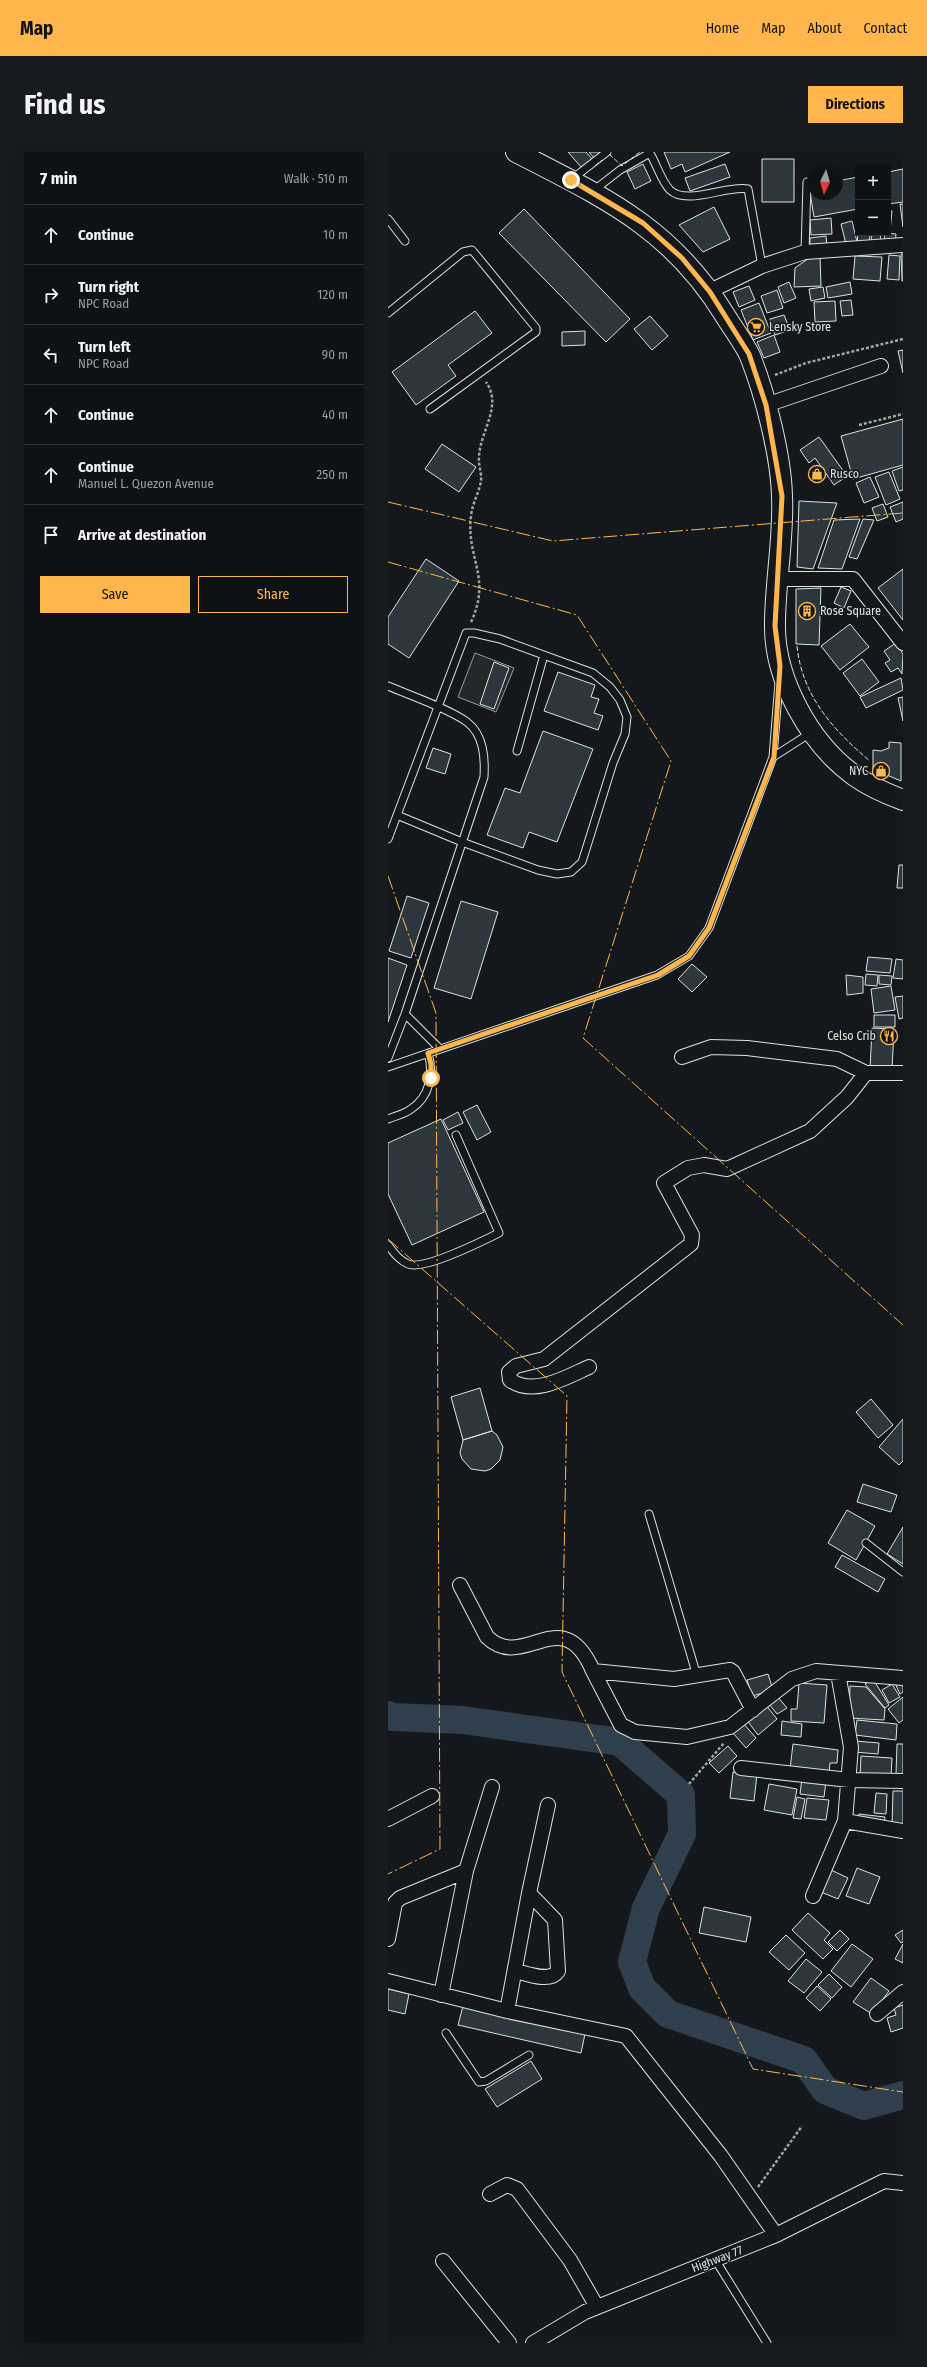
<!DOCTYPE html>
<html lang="en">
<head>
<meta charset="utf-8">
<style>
	body { margin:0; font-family:"Fira Sans Condensed",sans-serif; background:#181b1e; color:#f1f3f6 }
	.controls { position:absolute; right:12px; top:12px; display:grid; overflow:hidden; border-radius:0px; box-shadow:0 4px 16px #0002 }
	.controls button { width:36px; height:36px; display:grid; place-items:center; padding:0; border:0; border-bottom:1px solid #2f3234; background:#0f1215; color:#f1f3f6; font:20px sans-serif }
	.compass { position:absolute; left:419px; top:12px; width:36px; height:36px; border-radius:50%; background:#0f1215; box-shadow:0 4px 16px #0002; rotate:185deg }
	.stop { position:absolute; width:12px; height:12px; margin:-9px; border:3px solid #ffb74d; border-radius:50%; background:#fff }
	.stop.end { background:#ffb74d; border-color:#fff; box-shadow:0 1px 4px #0008 }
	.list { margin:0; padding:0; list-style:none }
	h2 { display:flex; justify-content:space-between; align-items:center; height:52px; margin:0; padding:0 16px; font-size:17px }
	h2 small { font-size:13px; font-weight:400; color:#9b9ea0 }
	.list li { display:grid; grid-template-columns:26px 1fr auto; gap:12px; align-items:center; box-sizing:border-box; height:60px; padding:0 16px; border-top:1px solid #2f3234 }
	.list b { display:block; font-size:15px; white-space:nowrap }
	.list p { margin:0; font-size:13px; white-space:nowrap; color:#9b9ea0 }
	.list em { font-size:13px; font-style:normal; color:#9b9ea0 }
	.actions { display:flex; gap:8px; padding:12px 16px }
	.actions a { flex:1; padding:9px 0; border:1px solid #ffb74d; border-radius:0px; text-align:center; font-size:14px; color:#ffb74d }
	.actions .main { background:#ffb74d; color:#111 }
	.icon { flex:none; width:22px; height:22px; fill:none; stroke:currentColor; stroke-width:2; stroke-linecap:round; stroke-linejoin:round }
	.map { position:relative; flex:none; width:515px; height:2191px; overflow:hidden; border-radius:0px }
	header { display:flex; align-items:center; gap:24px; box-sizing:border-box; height:56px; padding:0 20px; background:#ffb74d; color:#111 }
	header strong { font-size:19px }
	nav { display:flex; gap:22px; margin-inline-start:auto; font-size:14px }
	.intro { display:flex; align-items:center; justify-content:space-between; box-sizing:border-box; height:96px; padding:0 24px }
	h1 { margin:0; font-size:28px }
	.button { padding:10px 18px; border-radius:0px; background:#ffb74d; color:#111; font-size:14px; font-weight:700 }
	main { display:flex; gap:24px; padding:0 24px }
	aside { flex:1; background:#0f1215; border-radius:0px; box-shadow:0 4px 16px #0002 }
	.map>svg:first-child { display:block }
</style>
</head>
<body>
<header>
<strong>Map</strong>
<nav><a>Home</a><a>Map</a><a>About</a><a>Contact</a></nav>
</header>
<div class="intro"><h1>Find us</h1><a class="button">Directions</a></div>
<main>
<aside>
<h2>7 min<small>Walk · 510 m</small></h2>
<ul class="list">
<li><svg class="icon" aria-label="ahead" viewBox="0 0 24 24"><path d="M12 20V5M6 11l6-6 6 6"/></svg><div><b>Continue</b></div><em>10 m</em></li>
<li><svg class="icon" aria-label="right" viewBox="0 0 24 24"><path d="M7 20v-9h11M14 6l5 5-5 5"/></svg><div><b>Turn right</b><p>NPC Road</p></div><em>120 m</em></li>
<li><svg class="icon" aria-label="left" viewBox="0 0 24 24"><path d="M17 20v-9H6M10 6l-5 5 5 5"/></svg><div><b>Turn left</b><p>NPC Road</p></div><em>90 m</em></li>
<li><svg class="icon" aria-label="ahead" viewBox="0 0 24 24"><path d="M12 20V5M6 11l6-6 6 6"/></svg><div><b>Continue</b></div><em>40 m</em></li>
<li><svg class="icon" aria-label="ahead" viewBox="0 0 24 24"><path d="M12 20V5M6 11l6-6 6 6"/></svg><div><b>Continue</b><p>Manuel L. Quezon Avenue</p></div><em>250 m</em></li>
<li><svg class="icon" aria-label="arrive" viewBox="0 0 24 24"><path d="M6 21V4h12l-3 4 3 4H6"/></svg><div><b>Arrive at destination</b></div></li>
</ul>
<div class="actions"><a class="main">Save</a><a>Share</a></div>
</aside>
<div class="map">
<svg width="515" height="2191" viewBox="0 0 515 2191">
	<rect width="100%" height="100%" fill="#14181c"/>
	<path fill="#24282b" stroke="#939e99" d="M87,501L126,516L108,560L70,545Z"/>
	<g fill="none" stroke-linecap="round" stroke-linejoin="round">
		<path stroke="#2f3f4d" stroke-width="28" d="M0,1563L5,1565L75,1568L232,1590L293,1643L294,1682L258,1756L244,1810L254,1836L280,1862L416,1908L437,1938L476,1954L515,1943"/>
	</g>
	<path fill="#2c363c" stroke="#d8e6dc" d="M180,0H198L204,7L193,15Z
		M201,0H212L206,6Z
		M276,0H342L297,20L294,12L283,17Z
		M374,7H406V50H374Z
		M255,12L263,29L247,37L239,20Z
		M337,12L342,25L302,39L297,26Z
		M515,17V50L500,52V20Z
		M470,25V57L426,65L421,34L425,33V42H449V29Z
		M512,52H515V75Z
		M326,55L342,87L315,100L291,73Z
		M136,57L242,167L218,190L111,81Z
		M500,58L504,59L502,80H500Z
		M443,66L444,82L423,83L422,68Z
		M464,69L469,90L458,92L453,72Z
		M470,81H482L481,93L469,92Z
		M484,81L493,82L492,90L483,89Z
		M497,81L508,82L507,92L496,91Z
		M438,84L439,95L422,96V86Z
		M513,102H515V129H514Z
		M501,103L512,104L511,128L499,127Z
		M424,104L432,105L433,134L406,135L407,116Z
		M467,104L494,105L492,129L465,127Z
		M401,130L408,146L396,151L390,135Z
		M462,130L464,142L440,146L438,135Z
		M361,134L367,148L351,155L345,140Z
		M435,135L437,146L423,149L421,137Z
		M389,138L395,156L379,161L373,144Z
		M463,148L465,163L454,164L452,149Z
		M447,149L448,169L427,170L426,150Z
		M371,151L383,181L365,188L353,158Z
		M87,159L104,181L60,213L68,224L28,253L4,220Z
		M396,163L402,178L387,183L382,167Z
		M262,164L280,184L264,198L246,177Z
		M197,179V193L174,194V180Z
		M386,183L392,200L376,206L369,190Z
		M515,198V221L510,199Z
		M515,267V313L465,327L453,284Z
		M431,285L459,324L446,333L427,306L421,311L412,298Z
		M54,292L88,315L71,340L37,317Z
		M515,315V338L511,339L504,319Z
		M501,320L512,347L498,353L487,325Z
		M482,325L491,345L476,351L468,331Z
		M411,349L449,351L425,417L409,415Z
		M515,350V367L508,370L502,355Z
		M495,352L500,365L489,369L484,356Z
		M472,367L454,417L430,416L446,368Z
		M475,367L486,368L469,407L461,405Z
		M38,407L71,429L21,506L0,492V465Z
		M515,417V468L490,436Z
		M453,435L463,439L456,456L446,451Z
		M433,436L431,493L408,492V437Z
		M462,472L481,495L452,518L433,494Z
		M508,491L515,502L514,522L510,516L503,520L497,511L502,508L496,499Z
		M474,507L491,530L472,544L455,521Z
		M106,510L121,516L106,557L92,552Z
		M170,520L207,533L203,545L211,547L206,561L215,564L210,578L156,559Z
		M513,526L515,538L478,556L472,545Z
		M515,545V569L510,546Z
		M155,579L205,597L169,690L141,680L135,696L99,683L117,636L132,641Z
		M501,590L513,591V629L485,617V598L493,599L501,596Z
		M45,596L63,602L57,622L38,616Z
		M511,713H515V736H509Z
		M19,744L41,751L23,806L1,799Z
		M73,749L110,760L83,847L46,836Z
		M480,805L504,807L502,821L478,819Z
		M0,806L19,813L0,870Z
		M508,807L515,808V827L505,826Z
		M304,812L319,825L304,840L290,827Z
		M478,822L490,823L489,834L477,833Z
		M458,823L475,825V841L459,843Z
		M491,823L504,824L503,833L491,832Z
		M503,834L507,858L486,861L483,837Z
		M515,844V866L511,867L507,845Z
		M486,863H507V875H486Z
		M484,876L506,877L504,918L482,917Z
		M89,953L103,980L89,988L75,960Z
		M70,960L75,971L60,978L55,968Z
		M53,967L96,1060L24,1093L0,1042V991Z
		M92,1236L104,1279L75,1288L63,1245Z
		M483,1247L505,1273L490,1286L468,1260Z
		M515,1267V1309L511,1313L491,1295Z
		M104,1279L109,1283L115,1295L112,1308L103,1317L97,1319L83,1317L74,1307L72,1301L75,1288Z
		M475,1332L509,1343L503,1360L469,1350Z
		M459,1358L487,1374L468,1408L440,1391Z
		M515,1375V1412L499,1402Z
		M454,1403L497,1427L490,1440L447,1415Z
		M380,1522L385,1538L364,1544L359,1528Z
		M485,1527L501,1553L497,1556L477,1532Z
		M505,1527L515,1528V1540L512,1542Z
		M411,1531L439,1533L436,1571L403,1569V1557H409Z
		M504,1532L512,1545L501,1551L494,1538Z
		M462,1534L478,1535L497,1557L496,1568L461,1566Z
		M390,1545L399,1556L389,1562L381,1552Z
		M515,1545V1568L511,1571L500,1557Z
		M377,1552L389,1567L370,1583L358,1567Z
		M469,1568L509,1572L508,1588L467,1583Z
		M394,1569L414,1572L413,1585L393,1583Z
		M355,1571L368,1586L358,1596L345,1581Z
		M467,1589L491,1591L490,1602L466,1600Z
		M405,1592L450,1598L449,1611H442L441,1621L402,1617Z
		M509,1592H515V1623L508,1622Z
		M340,1594L349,1604L331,1621L321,1611Z
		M473,1604L504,1606L503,1625L472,1624Z
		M345,1620L369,1622L366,1649L342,1646Z
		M414,1626L438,1629L436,1645L412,1642Z
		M381,1632L409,1637L404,1663L376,1658Z
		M505,1639H515V1674H504Z
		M488,1641L499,1642L498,1662L486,1661Z
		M409,1645L417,1647L413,1667L405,1666Z
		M419,1646L441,1648L438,1668L416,1666Z
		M471,1662L497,1665L496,1673L470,1670Z
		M469,1716L492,1725L481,1752L458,1744Z
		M443,1718L460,1726L450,1747L433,1740Z
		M316,1755L363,1765L358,1790L311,1781Z
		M420,1761L442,1781L436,1788L445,1797L435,1807L404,1778Z
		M452,1778L461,1787L449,1799L440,1790Z
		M515,1778V1790L513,1791L507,1783Z
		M398,1783L417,1801L401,1818L381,1800Z
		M464,1792L485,1807L463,1835L443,1819Z
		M515,1792V1811L507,1807Z
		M418,1807L434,1820L416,1841L400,1829Z
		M441,1822L454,1835L444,1846L430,1833Z
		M483,1826L501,1839L484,1862L465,1850Z
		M429,1834L443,1847L432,1859L418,1846Z
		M0,1837L21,1842L17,1862L0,1858Z
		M515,1853V1876L503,1880L499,1866L508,1863L506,1856Z
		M75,1854L197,1882L193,1901L70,1873Z
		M143,1909L154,1927L109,1955L97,1937Z"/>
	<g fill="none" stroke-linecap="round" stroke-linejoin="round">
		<g stroke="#d8e6dc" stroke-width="9">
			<path id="lane" d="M184,27L219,0
				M205,39L232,18L260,2L263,3C269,14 274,30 282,38C299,54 338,33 360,37L374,114
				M0,67L17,89
				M417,100L419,30
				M0,161L75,100L84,98L148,176V180L42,257
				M0,534C21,543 62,557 79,570C96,583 97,606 96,625L17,862L0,906
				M129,599L156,503
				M385,605L424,580
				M0,687L78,481H86L112,487L205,521L222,535L232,548L239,565L237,582L225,611L194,710L183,720L169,722L150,718L74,690L9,663
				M17,862L52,897
				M0,915L269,823L301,804L321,776L385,605L391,530
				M0,967C7,964 17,962 23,957C42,945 46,921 40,901
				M0,1093C6,1101 11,1108 20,1112C36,1119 94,1089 111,1081L68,983
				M261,1362L309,1524
				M478,1391L515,1420
				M58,1881L91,1930L98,1929L141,1903
				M328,2109L379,2191"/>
		</g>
		<g stroke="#d8e6dc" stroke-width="16">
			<path id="street" d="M322,139L374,114L417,100L515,93
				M378,253L493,214
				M390,427H465L515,491
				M294,905L323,895L359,896L449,907L478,921H515
				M201,1215C179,1225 145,1245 122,1228L121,1220L128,1214L156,1207L303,1092L304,1083L276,1031L300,1016L316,1013L339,1017L422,979L459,945L478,921
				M72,1433L99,1485C136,1521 174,1447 205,1519L286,1527L342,1518L345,1520L365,1558
				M205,1519L233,1573L247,1580L299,1585L342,1575L404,1527L428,1519L515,1526
				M353,1616L461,1628L515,1629
				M0,1667L44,1644
				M457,1669L515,1679
				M425,1744L457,1669L463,1595L450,1521
				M0,1787L7,1751L12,1746L78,1719
				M128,1819C140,1822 162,1831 170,1819L167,1768L141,1741
				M0,1829L119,1859L238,1884L333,2004L388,2083
				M53,1843L78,1719L104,1635
				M119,1859L141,1741L160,1653
				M489,1862L515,1840
				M102,2042L119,2033L129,2037L182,2108L209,2155
				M55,2109L121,2191
				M145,2191L197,2160L388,2083L496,2029L515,2031"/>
		</g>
		<g stroke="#d8e6dc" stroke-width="22">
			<path id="secondary" d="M128,0C217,46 284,76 338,165C346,178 356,191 362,204C377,242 393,303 394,344C396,387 387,430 387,472C386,527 422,592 467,624C481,634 499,642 515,648"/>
		</g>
		<path stroke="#9da8a2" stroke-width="2.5" stroke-dasharray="3 2" stroke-linecap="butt" d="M387,223L418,211L515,187
			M471,273L515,262
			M83,470C104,425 78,407 83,364C84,352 91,341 93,329C94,321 90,313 91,305C92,279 115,254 98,230
			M301,1632L336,1591
			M370,2035L414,1974"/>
		<use href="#lane" stroke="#14181c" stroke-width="7"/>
		<use href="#street" stroke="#14181c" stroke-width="14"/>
		<use href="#secondary" stroke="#14181c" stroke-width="20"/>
		<path stroke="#d8e6dc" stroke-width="1" stroke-dasharray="5 2" stroke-linecap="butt" d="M221,2L234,14L252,0
			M207,14L214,8
			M409,494C414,544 446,579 482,609"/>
		<path stroke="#ffb74d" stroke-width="1" stroke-dasharray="14 3 2 3" stroke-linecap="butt" d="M0,350L165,389L515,361
			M0,410L189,463L283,609L195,886L515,1173
			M0,724L48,861L52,1697L0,1722
			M0,1087L179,1244L174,1520L365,1917L515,1940"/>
	</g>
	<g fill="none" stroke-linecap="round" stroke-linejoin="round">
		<path stroke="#ffb74d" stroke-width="5" d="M43,926V912L40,901L270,823L301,804L321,776L386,605L392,514L387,474L394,344L378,253L361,202L322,140L294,106L255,71L183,28"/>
	</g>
	<defs>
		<g id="supermarket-ring" transform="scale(0.9)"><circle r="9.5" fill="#14181c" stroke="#ffb74d" stroke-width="1.5"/><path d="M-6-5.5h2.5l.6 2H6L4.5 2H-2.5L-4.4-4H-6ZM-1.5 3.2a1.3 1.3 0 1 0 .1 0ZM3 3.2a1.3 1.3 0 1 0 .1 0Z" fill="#ffb74d"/></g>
		<g id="shop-ring" transform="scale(0.9)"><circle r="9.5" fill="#14181c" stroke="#ffb74d" stroke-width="1.5"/><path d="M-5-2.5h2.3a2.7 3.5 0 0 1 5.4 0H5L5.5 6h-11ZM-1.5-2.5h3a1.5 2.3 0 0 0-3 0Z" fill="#ffb74d"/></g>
		<g id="building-ring" transform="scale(0.9)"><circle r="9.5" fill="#14181c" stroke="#ffb74d" stroke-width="1.5"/><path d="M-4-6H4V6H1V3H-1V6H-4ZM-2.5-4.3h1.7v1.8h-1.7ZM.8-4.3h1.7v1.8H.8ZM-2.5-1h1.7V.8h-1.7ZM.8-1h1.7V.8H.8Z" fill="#ffb74d"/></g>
		<g id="restaurant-ring" transform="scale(0.9)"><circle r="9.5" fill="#14181c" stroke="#ffb74d" stroke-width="1.5"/><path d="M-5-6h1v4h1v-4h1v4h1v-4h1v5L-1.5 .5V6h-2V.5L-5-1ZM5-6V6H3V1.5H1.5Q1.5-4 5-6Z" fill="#ffb74d"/></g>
	</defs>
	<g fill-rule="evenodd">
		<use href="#supermarket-ring" x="368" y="175"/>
		<use href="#shop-ring" x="429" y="322"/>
		<use href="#building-ring" x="419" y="459"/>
		<use href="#shop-ring" x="493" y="619"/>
		<use href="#restaurant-ring" x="501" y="884"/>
	</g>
	<g text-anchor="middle" stroke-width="3" stroke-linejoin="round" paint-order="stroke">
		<g font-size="12" fill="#d8e6dc" stroke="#14181c" text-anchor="start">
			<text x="381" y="179">Lensky Store</text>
			<text x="442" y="326">Rusco</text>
			<text x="432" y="463">Rose Square</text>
			<text x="480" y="623" text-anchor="end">NYC</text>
			<text x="488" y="888" text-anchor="end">Celso Crib</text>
		</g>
		<g font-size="12" fill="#d8e6dc" stroke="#14181c">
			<text transform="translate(329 2107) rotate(-21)" y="4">Highway 77</text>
		</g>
	</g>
</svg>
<div class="controls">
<button>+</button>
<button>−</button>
</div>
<svg class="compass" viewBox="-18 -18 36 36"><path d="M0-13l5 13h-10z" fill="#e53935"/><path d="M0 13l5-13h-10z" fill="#9b9ea0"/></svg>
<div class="stop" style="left:43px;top:926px"></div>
<div class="stop end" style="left:183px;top:28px"></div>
</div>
</main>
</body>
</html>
